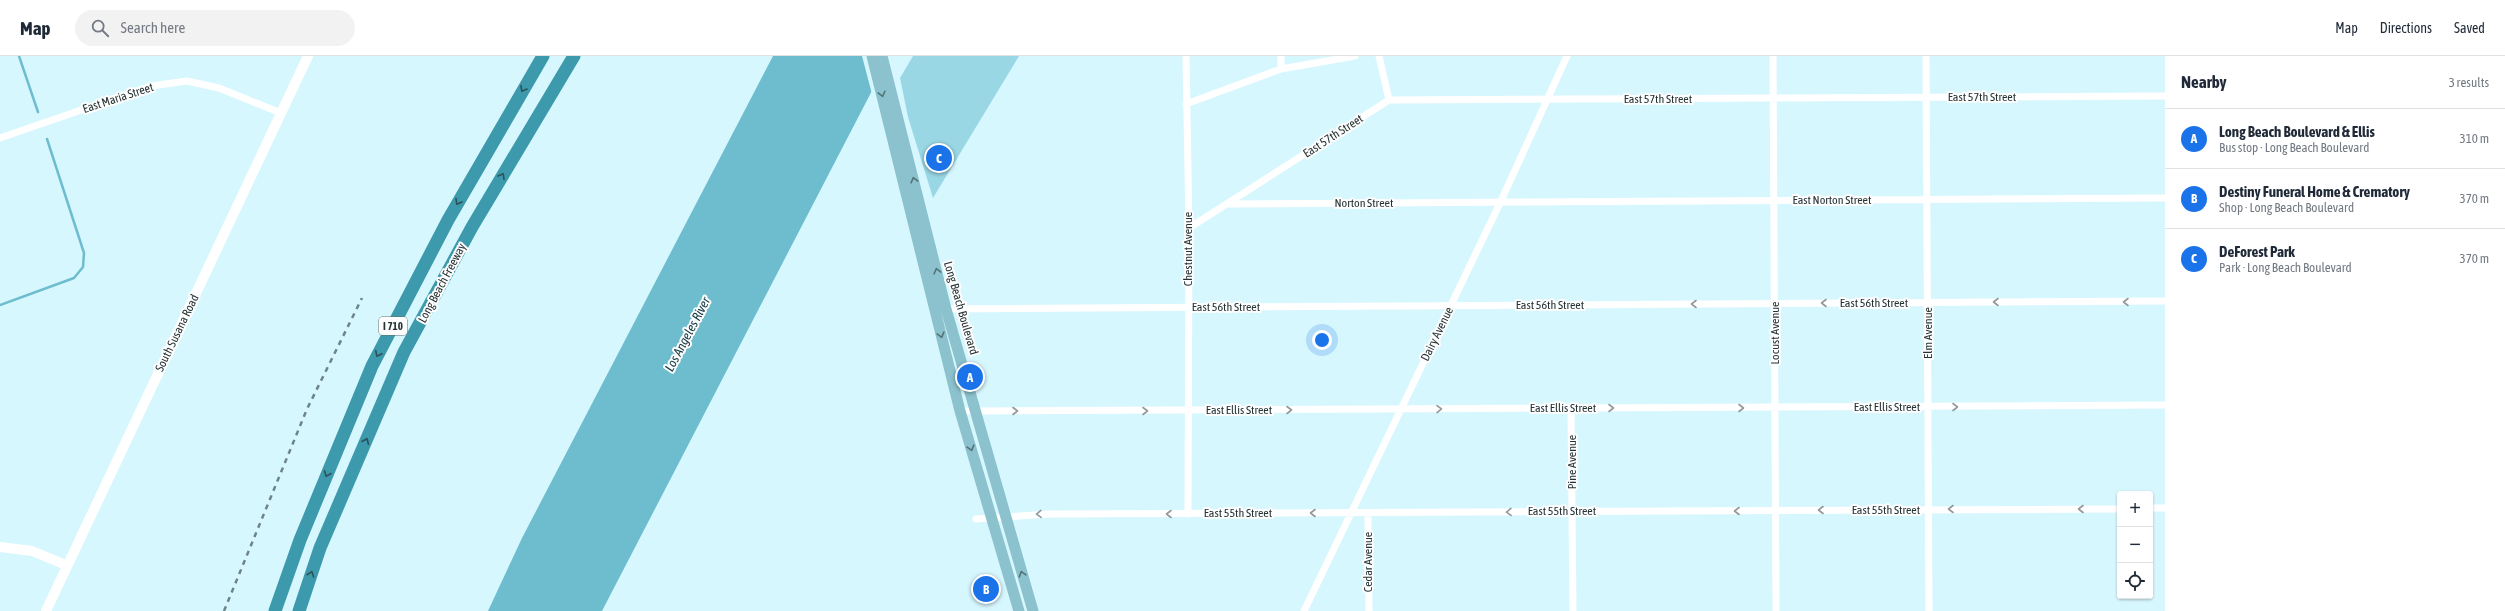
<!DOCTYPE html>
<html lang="en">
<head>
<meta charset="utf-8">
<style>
	body { margin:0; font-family:"Asap Condensed",sans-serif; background:#f2f2f3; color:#1f2937 }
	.controls { position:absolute; right:12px; bottom:12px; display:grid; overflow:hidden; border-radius:4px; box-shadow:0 1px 3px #0004 }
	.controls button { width:36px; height:36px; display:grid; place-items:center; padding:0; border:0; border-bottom:1px solid #e0e1e3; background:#fff; color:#1f2937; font:20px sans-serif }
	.you { position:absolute; left:1322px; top:284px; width:14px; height:14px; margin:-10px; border:3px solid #fff; border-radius:50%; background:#1a73e8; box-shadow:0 0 0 6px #1a73e833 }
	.badge { display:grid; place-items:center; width:26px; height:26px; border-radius:50%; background:#1a73e8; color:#fff; font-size:13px; font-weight:700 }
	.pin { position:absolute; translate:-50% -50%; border:2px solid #fff; box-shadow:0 1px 4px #0006 }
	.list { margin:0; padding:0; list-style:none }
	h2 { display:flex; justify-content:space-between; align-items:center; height:52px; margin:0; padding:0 16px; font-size:17px }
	h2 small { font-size:13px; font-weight:400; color:#747a83 }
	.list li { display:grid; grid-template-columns:26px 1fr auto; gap:12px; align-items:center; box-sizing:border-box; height:60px; padding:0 16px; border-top:1px solid #e0e1e3 }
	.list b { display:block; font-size:15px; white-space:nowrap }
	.list p { margin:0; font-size:13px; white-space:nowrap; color:#747a83 }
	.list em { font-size:13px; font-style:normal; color:#747a83 }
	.icon { flex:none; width:22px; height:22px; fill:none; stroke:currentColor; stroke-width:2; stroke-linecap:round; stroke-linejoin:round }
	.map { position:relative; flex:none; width:2165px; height:555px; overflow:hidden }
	header { display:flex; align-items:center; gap:24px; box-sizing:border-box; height:56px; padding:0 20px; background:#fff; border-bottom:1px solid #e0e1e3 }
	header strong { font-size:19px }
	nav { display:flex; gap:22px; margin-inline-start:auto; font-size:14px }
	.search { width:280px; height:36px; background:#f2f2f3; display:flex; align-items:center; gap:10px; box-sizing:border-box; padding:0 14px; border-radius:22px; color:#747a83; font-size:15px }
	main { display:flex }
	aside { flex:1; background:#fff }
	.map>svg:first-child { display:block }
</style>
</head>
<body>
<header>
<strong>Map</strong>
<div class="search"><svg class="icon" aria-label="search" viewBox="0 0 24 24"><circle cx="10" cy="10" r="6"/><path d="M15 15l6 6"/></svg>Search here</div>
<nav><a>Map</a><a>Directions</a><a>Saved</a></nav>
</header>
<main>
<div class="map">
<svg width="2165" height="555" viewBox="0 0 2165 555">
	<rect width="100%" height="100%" fill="#d7f7fe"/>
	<path fill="#9ad7e5" d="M913,0H1019L933,142L908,61L900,22Z"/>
	<path fill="#6ebdce" d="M773,0H890L602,555H488L522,482Z"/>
	<path fill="#d7f7fe" d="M862,0H892L872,38Z"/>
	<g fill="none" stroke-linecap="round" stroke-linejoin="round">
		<path stroke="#6ebdce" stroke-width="2.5" d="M19,0L38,56
			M0,249L74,222L83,211L84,197L47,83"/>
		<path stroke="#fff" stroke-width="7" d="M1186,0L1189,172L1188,458
			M1281,0V13
			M1379,0L1389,44
			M1773,0L1776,555
			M1926,0L1929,555
			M1186,48L1281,13L1355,0
			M0,82L151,30L187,25L219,32L281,57
			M1227,148L2165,142
			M1189,172L1389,44L2165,40
			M943,253L2165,245
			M1571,352L1573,555
			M960,355L2165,349
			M2150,452H2165
			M1368,457L1369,555
			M976,463L1050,458L2120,453
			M1304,555L1500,147L1567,0"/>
		<path stroke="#fff" stroke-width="10" d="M0,491L32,495L66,509
			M46,555L308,0"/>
		<path stroke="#8bc2cd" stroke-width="11" d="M872,0L960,355L1019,555
			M882,0L946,253L1033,555"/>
		<path stroke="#3d9aac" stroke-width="13" d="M275,555L300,484L372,310L448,164L543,0
			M299,555L320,492L404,296L472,171L574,0"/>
		<path stroke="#6e8387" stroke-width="2.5" stroke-dasharray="5 5" stroke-linecap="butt" d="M224,555L307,353L362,242"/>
	</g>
	<defs><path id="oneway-chevron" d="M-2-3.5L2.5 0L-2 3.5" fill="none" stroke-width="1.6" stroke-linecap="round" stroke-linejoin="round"/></defs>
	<g stroke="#2d5259">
		<use href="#oneway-chevron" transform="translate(523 33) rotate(120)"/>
		<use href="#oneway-chevron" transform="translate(502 120) rotate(-59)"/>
		<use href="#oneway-chevron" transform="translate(458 146) rotate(120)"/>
		<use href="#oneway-chevron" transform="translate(378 298) rotate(117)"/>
		<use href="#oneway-chevron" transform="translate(366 385) rotate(-67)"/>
		<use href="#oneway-chevron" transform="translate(327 418) rotate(113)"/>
		<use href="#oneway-chevron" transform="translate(311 518) rotate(-71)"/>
	</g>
	<g stroke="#537379">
		<use href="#oneway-chevron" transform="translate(882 38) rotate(76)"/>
		<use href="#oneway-chevron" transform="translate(914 124) rotate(-104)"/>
		<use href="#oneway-chevron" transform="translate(937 215) rotate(-104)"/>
		<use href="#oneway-chevron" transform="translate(941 279) rotate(75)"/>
		<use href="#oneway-chevron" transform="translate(971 392) rotate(74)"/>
		<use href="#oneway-chevron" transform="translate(1022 518) rotate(-107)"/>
	</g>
	<g stroke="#92999a">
		<use href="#oneway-chevron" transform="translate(1996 246) rotate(180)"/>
		<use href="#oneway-chevron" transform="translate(2126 246) rotate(180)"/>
		<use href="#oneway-chevron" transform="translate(1824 247) rotate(180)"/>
		<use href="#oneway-chevron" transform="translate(1694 248) rotate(180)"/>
		<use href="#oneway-chevron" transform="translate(1955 351)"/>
		<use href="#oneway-chevron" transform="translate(1611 352)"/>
		<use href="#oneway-chevron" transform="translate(1741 352)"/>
		<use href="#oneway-chevron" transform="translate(1439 353) rotate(-1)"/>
		<use href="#oneway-chevron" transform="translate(1289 354)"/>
		<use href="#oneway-chevron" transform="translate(1015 355)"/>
		<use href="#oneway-chevron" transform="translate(1145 355)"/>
		<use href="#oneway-chevron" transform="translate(1951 453) rotate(180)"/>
		<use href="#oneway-chevron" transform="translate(2081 453) rotate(180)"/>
		<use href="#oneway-chevron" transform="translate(1821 454) rotate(180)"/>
		<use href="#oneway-chevron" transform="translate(1737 455) rotate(180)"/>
		<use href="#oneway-chevron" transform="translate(1509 456) rotate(179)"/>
		<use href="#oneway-chevron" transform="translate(1313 457) rotate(180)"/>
		<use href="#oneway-chevron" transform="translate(1039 458) rotate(178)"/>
		<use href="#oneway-chevron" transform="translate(1169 458) rotate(180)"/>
	</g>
	<g text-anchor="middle" stroke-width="4" stroke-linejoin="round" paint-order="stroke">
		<rect fill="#fdfdfd" stroke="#667071" stroke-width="1" x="379" y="261" width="28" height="18" rx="3"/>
		<g font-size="11" font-weight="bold" fill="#263335">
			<text x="393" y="274">I 710</text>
		</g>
		<g font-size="12" fill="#263335" stroke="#fdfdfd">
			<text x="1982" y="45">East 57th Street</text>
			<text transform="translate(118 42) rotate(-18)" y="4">East Maria Street</text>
			<text x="1658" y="47">East 57th Street</text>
			<text transform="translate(1333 80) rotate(-33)" y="4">East 57th Street</text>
			<text x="1832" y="148">East Norton Street</text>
			<text x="1364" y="151">Norton Street</text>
			<text transform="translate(1188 193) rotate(-90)" y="4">Chestnut Avenue</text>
			<text transform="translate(442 227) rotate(-62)" y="4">Long Beach Freeway</text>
			<text x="1874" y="251">East 56th Street</text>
			<text x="1550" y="253">East 56th Street</text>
			<text x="1226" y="255">East 56th Street</text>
			<text transform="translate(961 252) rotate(74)" y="4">Long Beach Boulevard</text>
			<text transform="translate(177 277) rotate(-64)" y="4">South Susana Road</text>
			<text transform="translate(1775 277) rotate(-90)" y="4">Locust Avenue</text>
			<text transform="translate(1928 277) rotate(-90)" y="4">Elm Avenue</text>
			<text transform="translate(1437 278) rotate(-64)" y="4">Dairy Avenue</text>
			<text x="1887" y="355">East Ellis Street</text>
			<text x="1563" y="356">East Ellis Street</text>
			<text x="1239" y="358">East Ellis Street</text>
			<text transform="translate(1572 406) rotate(-90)" y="4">Pine Avenue</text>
			<text x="1886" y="458">East 55th Street</text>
			<text x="1562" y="459">East 55th Street</text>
			<text x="1238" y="461">East 55th Street</text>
			<text transform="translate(1368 506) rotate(-90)" y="4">Cedar Avenue</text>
		</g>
		<g font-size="13" font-style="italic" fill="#123940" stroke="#fdfdfd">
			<text transform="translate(687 278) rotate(-62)" y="5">Los Angeles River</text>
		</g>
	</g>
</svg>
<div class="controls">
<button>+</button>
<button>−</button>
<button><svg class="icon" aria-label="locate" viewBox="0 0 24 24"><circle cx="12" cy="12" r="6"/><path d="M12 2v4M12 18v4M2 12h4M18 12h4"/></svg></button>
</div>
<div class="you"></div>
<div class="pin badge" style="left:970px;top:321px">A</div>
<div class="pin badge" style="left:986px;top:533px">B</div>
<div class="pin badge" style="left:939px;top:102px">C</div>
</div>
<aside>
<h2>Nearby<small>3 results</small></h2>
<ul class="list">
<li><span class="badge">A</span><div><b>Long Beach Boulevard &amp; Ellis</b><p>Bus stop · Long Beach Boulevard</p></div><em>310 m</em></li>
<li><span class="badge">B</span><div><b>Destiny Funeral Home &amp; Crematory</b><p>Shop · Long Beach Boulevard</p></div><em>370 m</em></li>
<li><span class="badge">C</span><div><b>DeForest Park</b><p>Park · Long Beach Boulevard</p></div><em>370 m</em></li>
</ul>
</aside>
</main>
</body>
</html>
